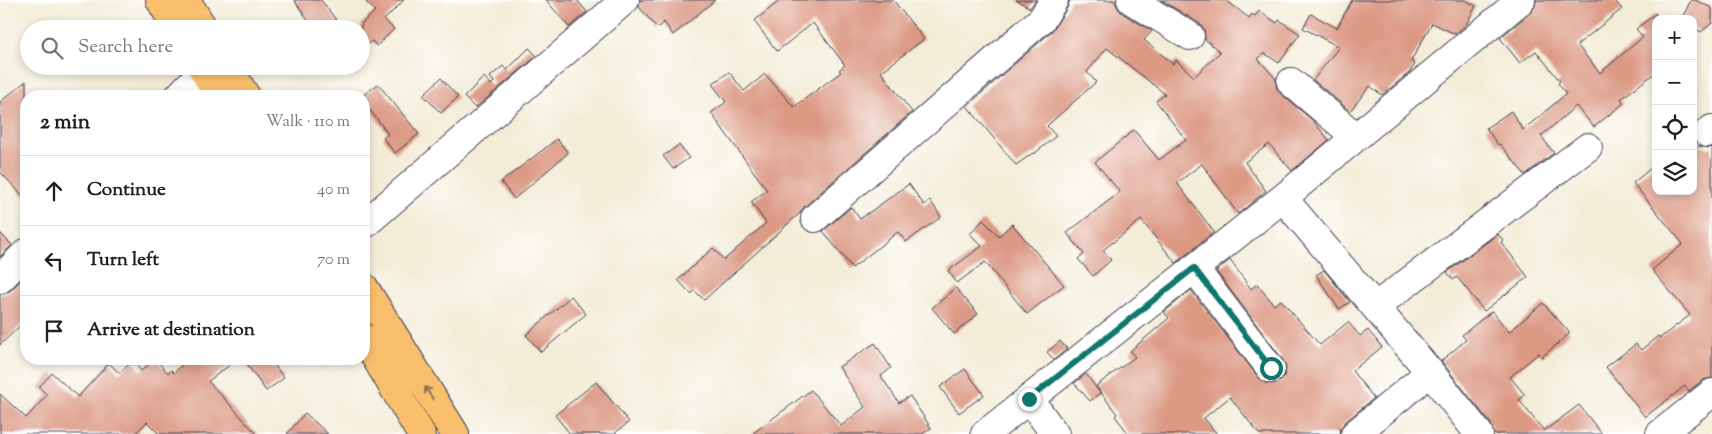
<!DOCTYPE html>
<html lang="en">
<head>
<meta charset="utf-8">
<style>
	body { margin:0; font-family:"Sorts Mill Goudy",serif; background:#f2f2f2; color:#202124 }
	.controls { position:absolute; right:15px; top:15px; display:grid; overflow:hidden; border-radius:10px; box-shadow:0 2px 8px #0003 }
	.controls button { width:45px; height:45px; display:grid; place-items:center; padding:0; border:0; border-bottom:1px solid #e0e0e0; background:#fff; color:#202124; font:25px sans-serif }
	.stop { position:absolute; width:15px; height:15px; margin:-11px; border:4px solid #0f766e; border-radius:50%; background:#fff }
	.stop.end { background:#0f766e; border-color:#fff; box-shadow:0 1px 5px #0008 }
	.list { margin:0; padding:0; list-style:none }
	h2 { display:flex; justify-content:space-between; align-items:center; height:65px; margin:0; padding:0 20px; font-size:21px }
	h2 small { font-size:16px; font-weight:400; color:#757577 }
	.list li { display:grid; grid-template-columns:32px 1fr auto; gap:15px; align-items:center; box-sizing:border-box; height:70px; padding:0 20px; border-top:1px solid #e0e0e0 }
	.list b { display:block; font-size:19px; white-space:nowrap }
	.list em { font-size:16px; font-style:normal; color:#757577 }
	.icon { flex:none; width:28px; height:28px; fill:none; stroke:currentColor; stroke-width:2; stroke-linecap:round; stroke-linejoin:round }
	.map { position:relative; flex:none; width:1712px; height:434px; overflow:hidden }
	.search { position:absolute; background:#fff; box-shadow:0 2px 8px #0003; left:20px; top:20px; width:350px; height:55px; display:flex; align-items:center; gap:12px; box-sizing:border-box; padding:0 18px; border-radius:28px; color:#757577; font-size:19px }
	.panel { position:absolute; background:#fff; box-shadow:0 2px 8px #0003; left:20px; top:90px; width:350px; height:275px; border-radius:20px }
	.map>svg:first-child { display:block }
</style>
</head>
<body>
<div class="map">
<svg width="1712" height="434" viewBox="0 0 1712 434">
	<rect width="100%" height="100%" fill="#fff"/>
	<filter id="ink" filterUnits="userSpaceOnUse"><feTurbulence type="fractalNoise" baseFrequency=".02" numOctaves="2"/><feDisplacementMap in="SourceGraphic" scale="10" xChannelSelector="R" yChannelSelector="G"/><feConvolveMatrix kernelMatrix="1 2 1 2 8 2 1 2 1" color-interpolation-filters="sRGB"/></filter>
	<filter id="wash" filterUnits="userSpaceOnUse"><feTurbulence type="fractalNoise" baseFrequency=".0096" numOctaves="4" result="noise"/><feDisplacementMap in="SourceGraphic" scale="20" xChannelSelector="R" yChannelSelector="G"/><feGaussianBlur stdDeviation="1.12" result="paint"/><feColorMatrix in="noise" values="0 0 0 0 0 0 0 0 0 0 0 0 0 0 0 0 0 1.4 0 .05"/><feComposite in="paint" operator="in"/></filter>
	<g filter="url(#wash)">
		<rect width="100%" height="100%" fill="#f3ecd7"/>
		<g id="blocks">
			<path fill="#dc9984" d="M294,0H321L343,29H314Z
				M364,0H404L384,20L394,29L377,46L372,41L361,50V24L375,11Z
				M546,0H577L587,12L569,27Z
				M640,0H715L673,35L664,22L657,28L639,7Z
				M781,0H893L924,39L881,72L912,112L805,206L800,213L704,300L695,291L691,294L678,280L713,248L724,260L766,223L751,202L767,190L711,113L726,102L712,84L729,72L744,91L765,74L794,107L841,72L839,70L845,65L813,23L777,51L754,21Z
				M1016,0H1036L1030,8Z
				M1070,0H1114L1118,8L1122,13L1152,31L1144,40L1173,64L1176,60L1194,77L1220,52L1205,39L1204,29L1199,23L1161,0H1226L1249,18L1252,14L1255,16L1259,11L1277,23L1279,20L1300,34L1279,63L1264,53L1258,59L1276,79V87L1281,94L1312,120L1329,140L1292,171L1269,144L1245,162L1266,191L1238,214L1202,164L1177,183L1214,232L1176,263L1141,220L1103,250L1111,260L1093,276L1078,259L1084,254L1067,233L1120,192L1095,162L1134,130L1159,160L1186,140L1156,101L1165,94L1107,48L1087,72L1096,82L1047,126L1056,136L1034,154L1033,153L1016,165L967,106L1052,31L1067,8Z
				M1352,0H1465L1476,6L1466,25L1455,34L1432,23L1411,61L1415,64L1410,72L1382,95L1370,86L1350,111L1313,80L1339,47L1303,28L1311,14L1337,28Z
				M1536,0H1614L1622,9L1577,45L1600,73L1643,37L1636,29L1656,13V72L1621,99L1624,103L1594,127L1576,106L1541,136L1554,153L1525,175L1500,144L1498,145L1486,128L1511,111L1523,130L1566,94L1558,83L1560,81L1536,51L1520,63L1500,38L1531,12L1535,6Z
				M1691,0H1695L1712,8V23L1701,32L1693,27V19L1682,18Z
				M529,48L537,56L479,105L475,108L464,97L484,77L491,85L494,82L490,77L503,66L507,70Z
				M441,78L458,97L441,113L423,95Z
				M26,81V199L0,172V102Z
				M378,84L419,134L395,153L383,138L388,134L364,102V96H362Z
				M557,139L568,153L514,199L501,182Z
				M679,145L689,158L673,169L663,156Z
				M1699,146L1709,148L1712,147V378L1703,380L1689,391L1685,386L1645,417L1606,367L1636,344L1641,350L1658,336L1660,338L1690,315L1652,270L1683,244L1633,183L1656,164V191H1693V151Z
				M909,184L924,205L930,200L941,217L906,242L898,232L852,268L823,231L851,207L860,219Z
				M983,220L999,236L1012,224L1064,285L1027,314L985,262L957,283L948,271L982,246L970,234Z
				M0,233L12,245L0,257Z
				M1498,234L1503,240L1501,242L1528,277L1484,311L1457,277L1453,280L1447,272Z
				M1230,260L1251,289L1257,284L1274,305L1281,300L1320,345L1348,322L1360,336L1368,330L1382,347L1352,371L1374,398L1345,422L1341,428L1340,434H1259L1230,397L1204,418L1217,434H1129L1115,416L1117,414L1096,386L1135,357L1130,351L1169,318L1164,312L1191,290L1259,378L1265,383L1272,384L1281,381L1285,375L1286,368L1283,360L1216,271Z
				M1324,270L1350,302L1339,309L1316,275Z
				M26,275V320L0,345V294H4L11,290Z
				M956,288L978,314L954,334L932,308Z
				M571,296L586,314L541,352L526,335Z
				M1543,303L1570,333L1542,357L1539,353L1510,377L1525,395L1519,400L1544,431L1579,405L1602,434H1494L1491,424L1441,361L1466,340L1462,335L1492,311L1509,332Z
				M1060,341L1067,349L1054,360L1047,352Z
				M875,343L891,368L881,376L899,403L910,396L931,428L922,434H752L811,390L841,426L865,407L839,367Z
				M155,359L168,373L171,370L174,373L188,359H238L208,381L257,434H159L147,422L135,434H0V394L26,418L47,395L39,387L52,373L78,397L109,363L119,373L133,361L141,371Z
				M243,359H270L284,378L266,391Z
				M965,369L984,395L959,413L940,387Z
				M1086,374L1100,393L1090,401L1074,383Z
				M596,382L629,422L614,434H570L555,415Z
				M305,413L328,434H287Z"/>
		</g>
	</g>
	<g filter="url(#ink)">
		<use href="#blocks" fill-opacity="0" stroke="#414052" stroke-width="1"/>
		<g fill="none" stroke-linecap="round" stroke-linejoin="round">
			<g stroke="#414052" stroke-width="30">
				<path id="minor" d="M1131,0L1190,36
					M1291,82L1356,137
					M179,96L203,71
					M1707,133L1712,129
					M1283,198L1430,372L1479,434
					M815,218L1042,19L1054,0
					M364,225L625,0
					M1194,268L1271,369
					M0,279L26,253
					M1375,307L1588,147
					M1029,399L1055,434
					M985,434L1283,198L1521,0
					M1355,434L1430,372
					M1660,434L1712,393"/>
			</g>
			<g stroke="#414052" stroke-width="30">
				<path id="major" d="M160,0L177,29
					M186,0L204,29
					M201,66L219,96
					M227,66L246,96
					M364,287L455,434
					M364,338L421,434"/>
			</g>
			<use href="#minor" stroke="#fff" stroke-width="28"/>
			<use href="#major" stroke="#f9bf6d" stroke-width="28"/>
		</g>
		<defs><path id="oneway-shaft" d="M-6 0H5M1.5-3L5.5 0L1.5 3" fill="none" stroke-width="1.6" stroke-linecap="round" stroke-linejoin="round" transform="scale(1.25)"/></defs>
		<use stroke="#8e7054" href="#oneway-shaft" transform="translate(429 393) rotate(-122)"/>
	</g>
	<g fill="none" stroke-linecap="round" stroke-linejoin="round" filter="url(#ink)">
		<path stroke="#0f766e" stroke-width="6" d="M1029,399L1194,268L1271,368"/>
	</g>
</svg>
<div class="controls">
<button>+</button>
<button>−</button>
<button><svg class="icon" aria-label="locate" viewBox="0 0 24 24"><circle cx="12" cy="12" r="6"/><path d="M12 2v4M12 18v4M2 12h4M18 12h4"/></svg></button>
<button><svg class="icon" aria-label="layers" viewBox="0 0 24 24"><path d="M12 4l9 5-9 5-9-5zM3 14l9 5 9-5"/></svg></button>
</div>
<div class="stop" style="left:1271px;top:368px"></div>
<div class="stop end" style="left:1029px;top:399px"></div>
<div class="search"><svg class="icon" aria-label="search" viewBox="0 0 24 24"><circle cx="10" cy="10" r="6"/><path d="M15 15l6 6"/></svg>Search here</div>
<section class="panel">
<h2>2 min<small>Walk · 110 m</small></h2>
<ul class="list">
<li><svg class="icon" aria-label="ahead" viewBox="0 0 24 24"><path d="M12 20V5M6 11l6-6 6 6"/></svg><div><b>Continue</b></div><em>40 m</em></li>
<li><svg class="icon" aria-label="left" viewBox="0 0 24 24"><path d="M17 20v-9H6M10 6l-5 5 5 5"/></svg><div><b>Turn left</b></div><em>70 m</em></li>
<li><svg class="icon" aria-label="arrive" viewBox="0 0 24 24"><path d="M6 21V4h12l-3 4 3 4H6"/></svg><div><b>Arrive at destination</b></div></li>
</ul>
</section>
</div>
</body>
</html>
